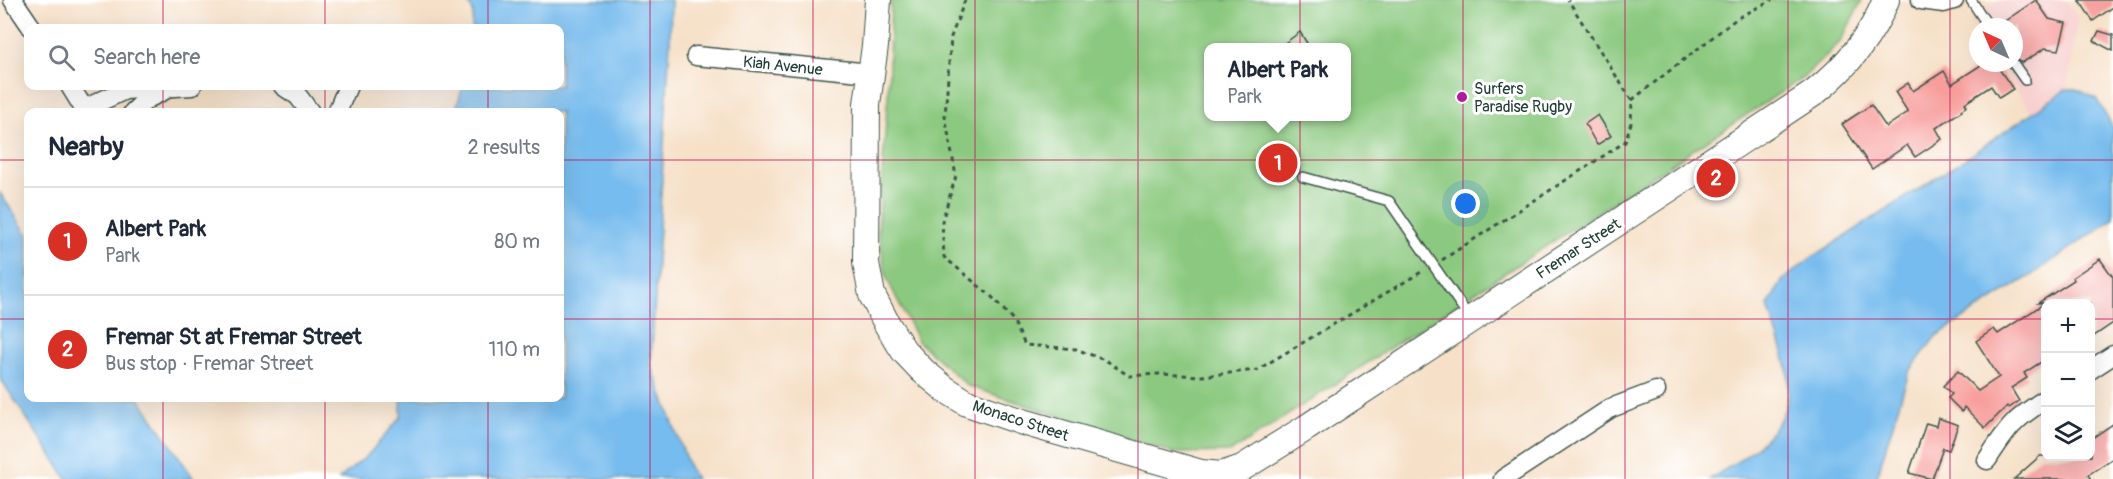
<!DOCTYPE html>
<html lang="en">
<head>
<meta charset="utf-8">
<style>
	body { margin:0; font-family:Pangolin,sans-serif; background:#f2f2f3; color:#1f2937 }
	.controls { position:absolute; right:18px; bottom:18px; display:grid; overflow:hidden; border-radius:12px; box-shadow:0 6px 24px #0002 }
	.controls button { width:54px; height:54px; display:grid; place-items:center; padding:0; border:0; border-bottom:2px solid #e0e1e3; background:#fff; color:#1f2937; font:30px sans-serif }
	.compass { position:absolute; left:1969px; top:18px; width:54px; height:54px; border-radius:50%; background:#fff; box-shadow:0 6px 24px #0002; rotate:316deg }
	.you { position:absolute; left:1466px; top:204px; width:21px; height:21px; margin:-15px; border:4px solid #fff; border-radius:50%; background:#1a73e8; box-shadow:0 0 0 9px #1a73e833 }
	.badge { display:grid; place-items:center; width:39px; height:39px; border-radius:50%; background:#d93025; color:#fff; font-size:20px; font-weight:700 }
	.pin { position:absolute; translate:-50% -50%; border:3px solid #fff; box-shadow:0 2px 6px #0006 }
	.popup { position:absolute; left:1204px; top:43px; width:147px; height:78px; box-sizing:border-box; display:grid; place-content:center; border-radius:12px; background:#fff; filter:drop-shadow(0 2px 4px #0005); font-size:20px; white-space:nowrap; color:#747a83 }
	.popup b { font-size:22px; color:#1f2937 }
	.popup::after { content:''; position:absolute; left:50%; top:100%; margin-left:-12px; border:12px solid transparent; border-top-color:#fff }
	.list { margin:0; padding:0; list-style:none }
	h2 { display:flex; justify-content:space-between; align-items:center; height:78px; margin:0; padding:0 24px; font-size:26px }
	h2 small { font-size:20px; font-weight:400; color:#747a83 }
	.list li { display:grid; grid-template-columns:39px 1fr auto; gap:18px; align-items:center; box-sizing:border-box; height:108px; padding:0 24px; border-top:2px solid #e0e1e3 }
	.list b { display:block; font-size:22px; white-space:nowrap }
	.list p { margin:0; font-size:20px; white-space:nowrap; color:#747a83 }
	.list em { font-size:20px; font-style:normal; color:#747a83 }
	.icon { flex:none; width:33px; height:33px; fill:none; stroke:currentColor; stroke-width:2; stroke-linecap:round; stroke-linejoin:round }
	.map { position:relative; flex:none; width:2113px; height:479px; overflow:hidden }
	.search { position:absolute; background:#fff; box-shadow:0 6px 24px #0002; left:24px; top:24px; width:540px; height:66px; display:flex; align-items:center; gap:15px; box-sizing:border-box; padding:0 21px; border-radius:12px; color:#747a83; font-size:22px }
	.panel { position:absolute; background:#fff; box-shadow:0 6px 24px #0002; left:24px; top:108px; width:540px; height:294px; border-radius:12px }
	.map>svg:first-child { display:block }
</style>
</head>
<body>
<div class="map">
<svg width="2113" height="479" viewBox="0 0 2113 479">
	<rect width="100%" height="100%" fill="#fff"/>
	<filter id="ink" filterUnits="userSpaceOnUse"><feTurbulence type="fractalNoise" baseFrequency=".0167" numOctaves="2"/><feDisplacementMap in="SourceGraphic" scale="12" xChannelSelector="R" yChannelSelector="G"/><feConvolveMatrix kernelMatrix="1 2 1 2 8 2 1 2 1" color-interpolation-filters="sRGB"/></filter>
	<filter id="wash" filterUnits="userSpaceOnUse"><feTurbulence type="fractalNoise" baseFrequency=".008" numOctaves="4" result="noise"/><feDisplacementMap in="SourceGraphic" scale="24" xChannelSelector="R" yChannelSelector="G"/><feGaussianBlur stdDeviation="1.35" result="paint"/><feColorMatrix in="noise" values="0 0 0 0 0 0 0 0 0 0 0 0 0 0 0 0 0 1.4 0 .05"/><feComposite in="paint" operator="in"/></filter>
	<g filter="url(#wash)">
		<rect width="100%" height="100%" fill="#f6e0c7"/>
		<path fill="#f7d0cf" d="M2000,0H2066L2078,18L2067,89L2032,113L1999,63H2014V27H1978V31L1970,20Z"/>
		<path fill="#8cc980" stroke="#56835a" stroke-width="1.5" fill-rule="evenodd" d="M891,0H1862L1840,42L1803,78L1231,452L1173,453L968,386L918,341L887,279L878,231L888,94ZM1209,48H1347V116H1209Z"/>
		<path fill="#77bcee" stroke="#4b7c91" stroke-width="1.5" d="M466,0H671L670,42L651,364L689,467L696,479H339L367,456L401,417V398H560V112H455L463,86H560V28H472L473,11Z
			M2067,89H2076L2096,98L2113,128V219L2033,274L1936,336L1909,372L1876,479H1710C1748,455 1795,429 1788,376C1786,352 1774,329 1768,305L1783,280L1808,260L1953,167Z
			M0,193L28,235V398H139L194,479H67L0,378Z"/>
		<g id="blocks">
			<path fill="#f79d9b" d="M2036,0L2049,19L2066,23L2059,50L2045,48L2022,63L2014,56V27H1996Z
				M2079,0H2113V7L2093,21Z
				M2099,31L2113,35V51L2094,41Z
				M1300,32L1310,48H1278Z
				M1984,63H1995L2013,89L1999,98L1991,86L1965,103L1967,106L1961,110L1962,111L1936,128L1942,139L1915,157L1907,145L1872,169L1842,124L1871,105L1886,127L1908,112L1895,92L1908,83L1913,91L1944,71L1952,84Z
				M1598,115L1611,136L1597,145L1585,124Z
				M2100,259L2113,277V323L2091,338V303H2046V359L2024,373L2027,378L2011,388L2019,401L2009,408L2007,406L1985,428L1964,407L1962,412L1948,398L1952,394L1943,386L1958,371L1978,391L1999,377L1976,341L1994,329L1998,334L2045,303H2038L2074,280L2073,277Z
				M1938,418L1958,425L1949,450L1943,448L1932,479L1909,473L1926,423L1936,426Z
				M2113,424V458L2088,475L2091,479H2014L2040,456H2091V439Z"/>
		</g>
	</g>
	<g filter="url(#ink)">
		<use href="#blocks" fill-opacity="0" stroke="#3f554a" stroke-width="1.5"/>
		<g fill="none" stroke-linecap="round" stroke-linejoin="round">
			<g stroke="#3f554a" stroke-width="12">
				<path id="lane" d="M1971,0L1989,27
					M2013,63L2025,80
					M1303,177L1389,201L1469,317"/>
			</g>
			<g stroke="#3f554a" stroke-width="21">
				<path id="street" d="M13,0L32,28
					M1921,0L1944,3L1954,0
					M696,56L871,73
					M70,86L86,112
					M283,86L298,96L310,112
					M84,109L125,90L192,86
					M133,112L147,99L165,90
					M337,112L348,86
					M2090,370L2113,355
					M1987,460C2007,429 2014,419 2046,399
					M1503,479L1611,408L1656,391"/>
			</g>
			<g stroke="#3f554a" stroke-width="28">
				<path id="secondary" d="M878,0L875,46L867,104L866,263L872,295L888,326L904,351L923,371L945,389L967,403L1023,422L1201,473L1221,475L1242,468L1306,428L1814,93C1845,68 1871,38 1886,0"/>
			</g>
			<path stroke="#3f554a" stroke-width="3" stroke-dasharray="4.5 4.5" stroke-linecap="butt" d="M965,0L951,37L945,116L956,176L942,221L944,257L992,297L1013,320L1025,345L1076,349L1107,361L1129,376L1158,374L1202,376L1257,370L1423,271
				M1632,100L1736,19L1772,0
				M1442,260L1625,142L1631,123L1632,101L1568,0"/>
			<use href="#lane" stroke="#fff" stroke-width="9"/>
			<use href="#street" stroke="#fff" stroke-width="18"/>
			<use href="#secondary" stroke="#fff" stroke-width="26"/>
		</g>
	</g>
	<path fill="none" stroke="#c2185b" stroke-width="1.5" stroke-opacity="0.55" d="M163,0V28M325,0V28M488,0V28M650,0V479M813,0V479M975,0V479M1138,0V479M1300,0V479M1463,0V479M1625,0V479M1788,0V479M1950,0V479M163,86V112M325,86V112M488,86V112M0,160H28M560,160H2113M0,319H28M560,319H2046M2090,319H2113M163,398V479M325,398V479M488,398V479"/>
	<circle fill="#b5179e" stroke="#fff" stroke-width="2" cx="1462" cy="97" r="6"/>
	<g text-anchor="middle" stroke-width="6" stroke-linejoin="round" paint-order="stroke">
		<g font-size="16" fill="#1f3d34" stroke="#fff">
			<text transform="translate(783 65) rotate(6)" y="6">Kiah Avenue</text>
			<text transform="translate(1578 248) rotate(-33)" y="6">Fremar Street</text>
			<text transform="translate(1021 420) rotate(18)" y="6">Monaco Street</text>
		</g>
		<g font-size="16" fill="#1f3d34" stroke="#fff" text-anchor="start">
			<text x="1474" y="94">Surfers<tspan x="1474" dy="18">Paradise Rugby</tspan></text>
		</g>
	</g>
</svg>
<div class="controls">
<button>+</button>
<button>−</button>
<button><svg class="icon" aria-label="layers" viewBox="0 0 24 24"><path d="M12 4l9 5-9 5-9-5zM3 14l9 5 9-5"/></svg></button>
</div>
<svg class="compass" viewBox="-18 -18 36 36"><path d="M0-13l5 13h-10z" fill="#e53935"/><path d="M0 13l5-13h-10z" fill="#747a83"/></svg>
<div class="you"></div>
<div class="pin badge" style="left:1278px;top:163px">1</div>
<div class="popup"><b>Albert Park</b>Park</div>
<div class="pin badge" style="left:1716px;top:178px">2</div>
<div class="search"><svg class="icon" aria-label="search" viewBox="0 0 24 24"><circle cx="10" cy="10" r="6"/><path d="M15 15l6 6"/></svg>Search here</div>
<section class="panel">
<h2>Nearby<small>2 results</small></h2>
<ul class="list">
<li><span class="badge">1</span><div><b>Albert Park</b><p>Park</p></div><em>80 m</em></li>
<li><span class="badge">2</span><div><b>Fremar St at Fremar Street</b><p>Bus stop · Fremar Street</p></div><em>110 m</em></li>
</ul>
</section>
</div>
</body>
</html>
